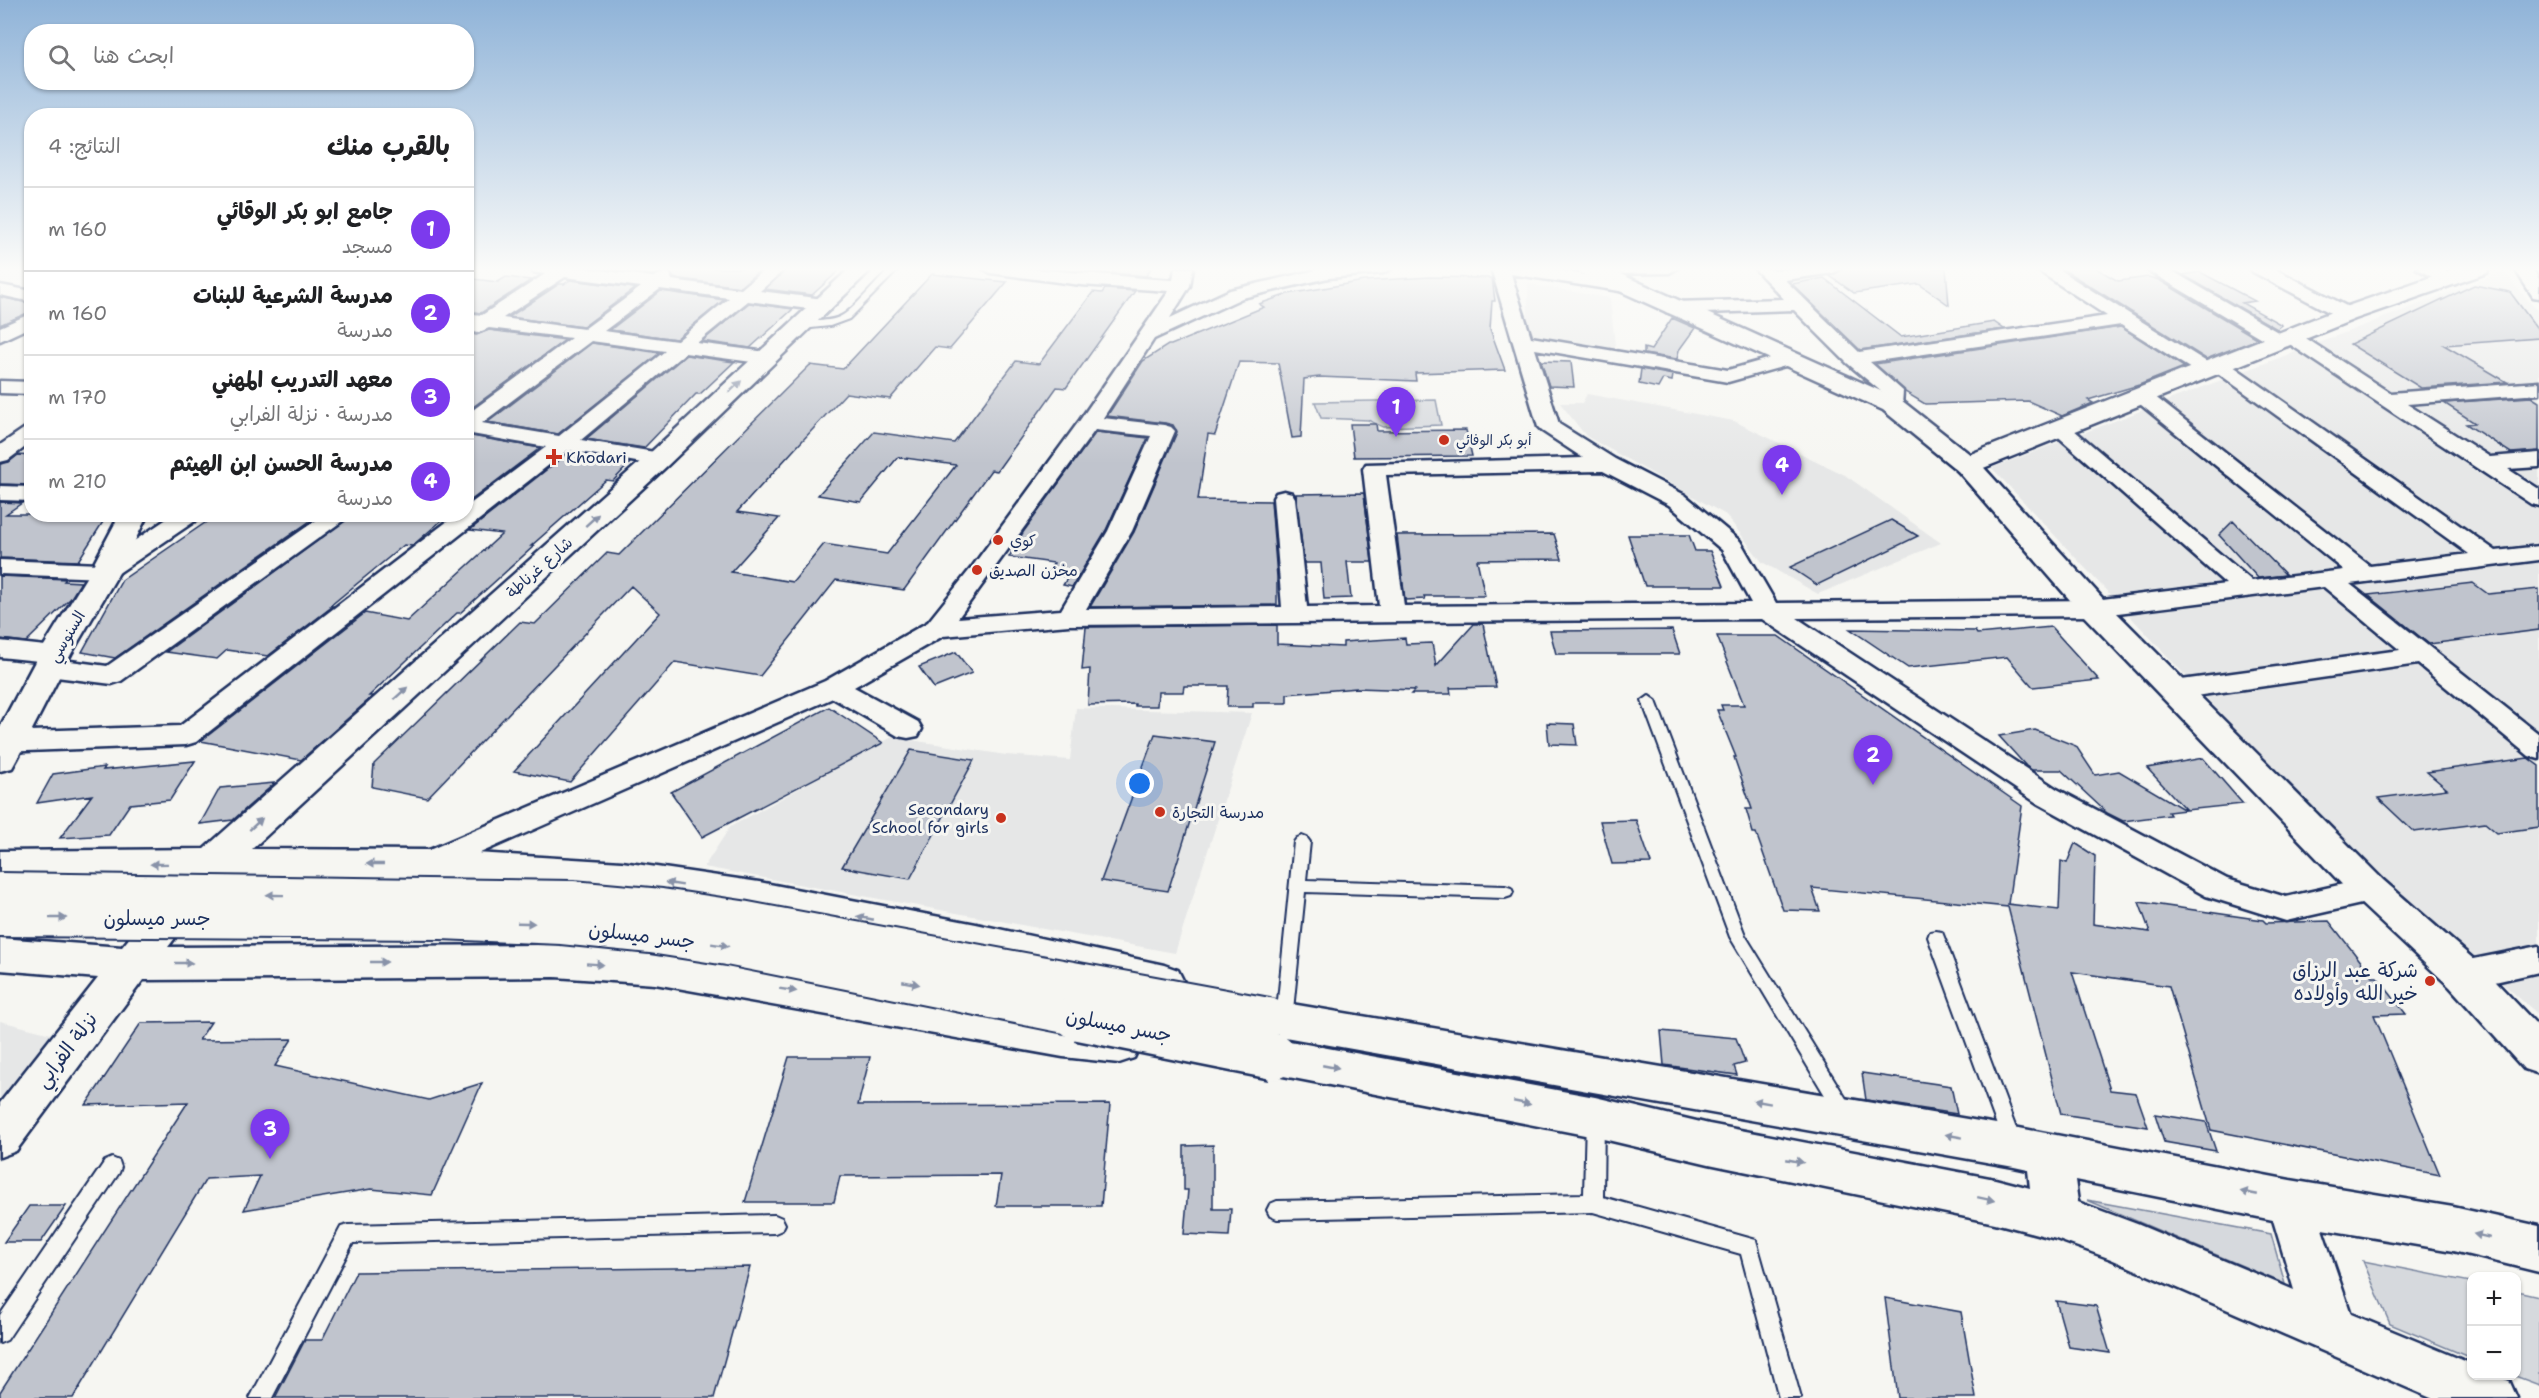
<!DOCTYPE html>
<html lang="ar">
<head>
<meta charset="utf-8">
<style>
	body { margin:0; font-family:"Shantell Sans","Playpen Sans Arabic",sans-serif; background:#f2f2f2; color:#202124; direction:rtl }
	.controls { position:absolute; right:18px; bottom:18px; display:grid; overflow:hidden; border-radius:12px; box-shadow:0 2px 4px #0004 }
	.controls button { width:54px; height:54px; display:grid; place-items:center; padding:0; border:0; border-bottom:2px solid #e0e0e0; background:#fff; color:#202124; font:30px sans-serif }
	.you { position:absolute; left:1140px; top:784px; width:21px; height:21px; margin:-15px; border:4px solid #fff; border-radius:50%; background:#1a73e8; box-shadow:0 0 0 9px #1a73e833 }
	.badge { display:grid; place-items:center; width:39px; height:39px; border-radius:50%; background:#7c3aed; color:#fff; font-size:20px; font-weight:700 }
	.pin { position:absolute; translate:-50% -50px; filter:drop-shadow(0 2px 3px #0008) }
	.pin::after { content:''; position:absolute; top:32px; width:21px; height:18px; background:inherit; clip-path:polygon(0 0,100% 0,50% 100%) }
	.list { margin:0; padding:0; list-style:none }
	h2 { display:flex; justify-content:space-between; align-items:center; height:78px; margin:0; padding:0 24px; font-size:26px }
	h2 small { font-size:20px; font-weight:400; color:#757577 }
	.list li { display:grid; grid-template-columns:39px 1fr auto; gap:18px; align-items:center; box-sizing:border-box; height:84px; padding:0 24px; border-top:2px solid #e0e0e0 }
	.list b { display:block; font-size:22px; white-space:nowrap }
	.list p { margin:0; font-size:20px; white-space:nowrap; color:#757577 }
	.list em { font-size:20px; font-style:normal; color:#757577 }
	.icon { flex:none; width:33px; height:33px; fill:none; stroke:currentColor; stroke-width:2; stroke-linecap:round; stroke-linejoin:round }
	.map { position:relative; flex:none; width:2539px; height:1398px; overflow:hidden; direction:ltr }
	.search { position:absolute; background:#fff; box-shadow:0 2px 4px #0004; left:24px; top:24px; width:450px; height:66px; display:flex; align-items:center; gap:15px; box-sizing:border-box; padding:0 21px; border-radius:24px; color:#757577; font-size:22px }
	.panel { position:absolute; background:#fff; box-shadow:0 2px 4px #0004; left:24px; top:108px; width:450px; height:414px; border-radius:24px; direction:rtl }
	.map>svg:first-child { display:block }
</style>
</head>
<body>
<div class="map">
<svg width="2539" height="1398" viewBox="0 0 2539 1398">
	<rect width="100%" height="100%" fill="#f6f6f2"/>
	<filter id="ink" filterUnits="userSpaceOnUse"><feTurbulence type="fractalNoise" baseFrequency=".0167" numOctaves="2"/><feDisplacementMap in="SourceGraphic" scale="12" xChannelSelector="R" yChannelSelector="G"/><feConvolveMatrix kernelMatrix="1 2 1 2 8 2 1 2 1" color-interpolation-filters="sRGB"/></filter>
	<g filter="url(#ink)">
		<path fill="#e6e7e7" d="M2503,272L2539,312V1015L2351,853L1992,468Z
			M1528,284L1610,298L1616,354L1528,339Z
			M1587,394L1734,421L1845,475L1941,543L1818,594L1762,562L1726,515L1586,436L1560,403H1582Z
			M1076,708L1252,713L1175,953L704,867L730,827L892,737L1006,755L1070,760Z
			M0,1021L59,1036L0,1118Z"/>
		<path fill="#d6d9dd" stroke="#78849e" stroke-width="1.5" d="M1436,400L1441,425L1383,427L1368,420L1321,418L1315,402Z
			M2087,1200L2271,1234L2285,1284Z
			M2363,1261L2471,1282V1358L2390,1324Z
			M2517,1291L2539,1296V1385L2515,1376Z"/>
		<path fill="#c0c4cd" stroke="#1b2f5e" stroke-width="1.5" d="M604,268H762L740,287L674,278L670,272L664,271L653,275Z
			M788,268H842L812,295L765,289Z
			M1114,268H1151L1146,276L1112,273Z
			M1844,268H1946L1949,305L1919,284L1854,293L1830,276Z
			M2061,268H2096L2118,281L2149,277L2159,280L2258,339L2206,359Z
			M2200,272L2255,301L2242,303L2282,325L2277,329L2183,275Z
			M932,274L1007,282L950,349L935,347L890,399L846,393L737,512L779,518L731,572L793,582L824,544L887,554L956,465L898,457L861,502L818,495L874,432L954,443L1016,361L1039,364L1093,292L1102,293L1105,289L1135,291L1066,388L1057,387L997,471L991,470L904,590L836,580L760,676L675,662L570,782L514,771L660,613L631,586L427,798L372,787L374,764L520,622L535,624L607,553L619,555L810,365L843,369Z
			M506,277L531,280L481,313L466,311V278L498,282Z
			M1430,277L1492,278L1495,301H1492L1490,329L1505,370L1415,373L1416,381L1319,377L1304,379L1301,437L1292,438L1278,363L1239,362L1215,435L1208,434L1198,500L1271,501L1277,577V605L1090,607L1134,532L1177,432L1173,425L1165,423L1107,416L1143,361L1168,345H1171L1264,307L1259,304L1288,294L1364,281Z
			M1824,278L1901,337L1994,322L2004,329L1860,350L1792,284Z
			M570,280L635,288L583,327L509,317L559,284H564Z
			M2474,285L2510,292L2539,331V338L2444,345L2507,382L2421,388L2350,344Z
			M661,291L724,300L676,339L610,330Z
			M0,297L32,304V311L0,325Z
			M749,303L793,309L750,348L702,341Z
			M1672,318L1695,328L1679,350L1677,359L1644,354V348L1651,350Z
			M466,327L469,333L476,335L489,330L565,340L466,412Z
			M2121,327L2184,367L2139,385L2088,400L2093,403L2062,416L2028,401L1925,404L1905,392L1875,364Z
			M592,343L660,353L558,434L488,422Z
			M686,355L734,362L700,394H696L644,448L586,439Z
			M1541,361L1571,362L1574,387L1549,386Z
			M1641,369L1673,375L1672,381L1663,379L1658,388L1639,384Z
			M2531,397L2539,402V451L2511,453L2466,424L2475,423L2444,403Z
			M1350,424H1376L1377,431L1466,430L1472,456L1354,457Z
			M1096,432L1148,438L1106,530L1072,587L1063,585L1068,577L1047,574L1054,563L1009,557L1024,531Z
			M466,435L540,448L466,504Z
			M569,452L630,463L613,481L606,480L531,546H534L460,613H457L369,696H373L301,760L201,741L365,613L407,621L502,534L470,530Z
			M18,455L32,456V485L0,484V464L9,462Z
			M1364,493L1372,562H1347L1351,598L1324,599L1321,563H1304L1296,494Z
			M0,502L22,503L6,514H108L78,561L0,558Z
			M218,514H320L115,658L82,652L122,580Z
			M354,514H449L412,546L404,545L330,606H333L268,656L227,650L217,659L166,652Z
			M1891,520L1918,536L1817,585L1790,567Z
			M2233,521L2286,575L2258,578L2219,535Z
			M1554,534L1562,559L1477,560L1485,596H1424L1425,599L1405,600L1397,535Z
			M1628,535H1689L1695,551H1710L1724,586H1645Z
			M0,576L66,579L64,581L81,582L71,598L26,642L0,639Z
			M2473,583L2488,594L2539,589V630L2429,644L2368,595Z
			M1474,624H1483L1496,687L1450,688L1451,694H1411L1415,690L1357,688L1287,694V703H1253V707H1227L1228,686H1184L1183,692H1158L1157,706H1135V704L1088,705L1090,669L1082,670L1086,627L1277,625V644L1343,647V642L1405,638L1406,644L1432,643L1436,666Z
			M2051,627L2099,680L2033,687L2007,657L1908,668L1850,629L1975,631L1977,634Z
			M1672,630L1680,654H1556L1550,631Z
			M1717,636H1778L2022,806L2008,904L2059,910L2061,861L2067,863L2075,843L2095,856L2093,924L2150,932L2139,902L2263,920L2266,923L2329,921L2373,977H2377L2406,1014L2374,1015L2440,1175L2211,1130L2169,986L2072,972L2110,1090L2136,1093L2148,1127L2061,1114L2008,907L1812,888L1820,911L1783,910L1756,833H1753L1746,809H1752L1734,757H1736L1717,710H1723L1721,705H1744Z
			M956,652L972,673L934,688L919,667Z
			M829,707L883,743L702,837L671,792Z
			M1547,723L1574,724L1577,745L1549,744Z
			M2035,730L2076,746L2095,775L2119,771L2185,810L2168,812L2170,815L2123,821L2107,813L2061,770H2032L2026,766L1999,736Z
			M1155,734L1215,742L1168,891L1101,881Z
			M911,750L974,760L910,879L842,867Z
			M2203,758L2243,804L2186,810L2147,768Z
			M2528,758L2539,766V827L2497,833L2485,823L2414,832L2378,798L2447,789L2427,772Z
			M195,761L170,800L130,804L109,835L60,838L92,795L37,803L53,774L105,767L103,770Z
			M275,783L233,820L200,824L220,788Z
			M1636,820L1651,863L1612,864L1600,821Z
			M211,1022L199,1040L292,1039L275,1066L429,1100L482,1083L432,1195L371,1189L244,1210L260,1176L206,1179L73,1398H0V1392L188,1102L86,1105L141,1023Z
			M1661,1031L1736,1038L1745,1063L1734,1066L1737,1075L1664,1065Z
			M789,1057H870L858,1105L1110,1104L1101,1206H996L1001,1175L840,1176L834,1202H745Z
			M1862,1073L1951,1086L1957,1114L1866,1100Z
			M2155,1114L2206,1122L2216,1151L2164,1142Z
			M1213,1145V1209H1231L1229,1236L1184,1234L1188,1190H1184V1146Z
			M29,1206H66L41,1242H4Z
			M750,1267L714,1398H275L305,1340H322L356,1272Z
			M1885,1298L1961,1312L1976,1398H1898Z
			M2056,1301L2096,1306L2110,1353L2069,1347Z"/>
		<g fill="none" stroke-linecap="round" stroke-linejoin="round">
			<g stroke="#1b2f5e" stroke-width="4">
				<path id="service" d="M891,268H900L849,319L830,326L802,329L797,326C809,318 829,324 843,315C857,306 877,281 891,268Z
					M1649,696L1656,701L1745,935L1850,1105L1853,1111L1850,1117L1844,1119L1838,1117L1730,937L1642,701Z
					M1302,836L1307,838L1310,842L1306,880L1505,886L1511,888L1513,892L1511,896L1505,898L1305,892L1292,1020L1290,1025L1284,1027L1278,1025L1276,1020L1294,842L1297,838Z
					M1936,931L1942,932L1944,937L2021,1142L2018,1148L2012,1150L2006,1148L2003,1142L1928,937L1930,932Z
					M1595,1110L1601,1112L1604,1118L1603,1197L1756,1240L1801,1398H1779L1741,1254L1593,1212L1277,1219L1270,1216L1267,1210L1270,1204L1277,1201L1584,1194L1586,1118L1589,1112Z
					M112,1158L119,1161L121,1167L119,1173L7,1340L0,1343V1315L105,1161Z
					M775,1215L782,1218L785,1224L782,1230L775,1233L353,1243L272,1398H250L341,1227L348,1225Z"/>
			</g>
			<g stroke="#1b2f5e" stroke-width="5">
				<path id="minor" d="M530,268H583L653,277L664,273L670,274L672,280L741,289L766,268H786L760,291L824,299L831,301L833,305L831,309L824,311L748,301L697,343L767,352L774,354L777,358L774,362L767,364L685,353L581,440L667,454L670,459L667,464L659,466L568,450L196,742L186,745L0,752V732L180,726L457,514H466V507L546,447L466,433V415L571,338L489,328L477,333L470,331L469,325H466V313L482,315L545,274L533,272ZM565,277L641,287L584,329L503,318ZM660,289L729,298L677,341L604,331ZM591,341L665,351L559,436L482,423Z
					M982,268C1046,268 1109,276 1173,280L1175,268H1193L1190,286L1170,318L1230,290L1325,268H1392L1383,273L1328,278L1242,298L1154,339L1103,418L1164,425L1171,427L1175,431L1132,531L1086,609L1282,607L1273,498L1276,493L1284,491L1292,493L1295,498L1307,607L1379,606L1363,469L1366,464L1583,458L1542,431L1538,427L1491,268H1544L1626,282L1632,283L1635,287L1632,291L1626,292L1511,274L1531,337L1728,370L1789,353L1796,355L1799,359L1796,363L1728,382L1535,349L1559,424L1615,459L1685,495L1740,541L1776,603L2094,600L2226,584L2053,432L2049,428L2053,424L2060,422L2067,424L2252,581L2344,570L2135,400L2132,396L2135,392H2149L2370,566L2469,554L2215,371L2206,376L2199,374L2121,325L1870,362L1903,391L1902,405L1899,409L1892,411L1885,409L1882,405L1883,393L1847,363L1794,310L1673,314L1666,312L1664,308L1666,304L1673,302L1784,299L1754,268L1775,270L1842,268L1833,273L1785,280L1859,352L2107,316L2034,268H2056L2210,364L2219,359L2226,361L2496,551L2539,546V560L2350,584L2539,734V759L2529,756L2418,664L2174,699L2165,696L2161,690L2165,684L2174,681L2400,650L2324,587L2094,616L1797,618L2057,789L2227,879L2286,897L2370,878L2381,881L2386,890L2381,899L2370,902L2286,921L2206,896L2037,803L1762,619L1069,625L943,636L854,687L918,722L922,729L918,736L908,738L898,736L833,698L437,872L426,876L415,872L411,864L415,856L825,681L928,622L972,567L1080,420L1169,291L1081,285L991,273ZM1095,430L1151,436L1108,531L1061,610L958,618ZM1603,471L1669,505L1722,550L1751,603L1404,606L1386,475Z
					M1678,268L1669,273L1597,274L1591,273L1588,269Z
					M2144,268H2167L2283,335L2291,331L2298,333L2390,393L2539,382V394L2407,404L2490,457L2539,453V467L2508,469L2539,489V506L2531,504L2288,343L2280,347L2273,345Z
					M2250,268H2273L2354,310L2356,314L2354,318H2340L2253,272Z
					M2416,268C2431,268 2449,267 2459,280L2456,284H2444Z
					M2514,268H2532L2539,279V298L2533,297Z
					M0,285L32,291V302L0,295Z
					M32,313V326L0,341V327Z
					M0,381L32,382V394L0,393Z
					M32,426V442L8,460L0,462V445L25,428Z
					M0,486L32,487V501L0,500Z
					M174,514H201L198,519L114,576L105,578L0,574V560L100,564Z
					M325,514H352L121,681L112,684L48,676L39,673L35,667L39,661L0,657V641L64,648L68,654L63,660L107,666Z
					M2539,946V972L2464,989L2452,985L2447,975L2452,965L2464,961Z"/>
			</g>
			<g stroke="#1b2f5e" stroke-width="5">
				<path id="tertiary" d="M2457,268H2489L2487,273L2355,319L1976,471L1967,473L1958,471L1954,465L1958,459L2339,309Z
					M120,514H148L120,571L71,654L17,759L12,768L0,771V727L39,654L90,571Z"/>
			</g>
			<g stroke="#1b2f5e" stroke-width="5">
				<path id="secondary" d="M850,268H873L668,465L252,849L426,850L622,862L759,882L976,924L1164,965L1178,970L1184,982L1178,994L1164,999L976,956L759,912L622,890L426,878L223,877L168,947L555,945L655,952L1063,1021L1119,1027L1134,1032L1140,1045L1134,1058L1119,1063L1063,1057L655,984L555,977L143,980L16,1151L0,1157V1103L98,978L0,970V938L122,947L180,877L0,879V851L204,849L650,453Z
					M1578,268H1607L1901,400L1976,459L2105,601L2383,880L2478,963L2539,1027V1074L2524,1069L2450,987L2357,900L2083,615L1958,471L1883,410L1580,273Z"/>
			</g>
			<g stroke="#1b2f5e" stroke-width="5">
				<path id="primary" d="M1268,1000L2014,1127L2290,1180L2453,1207L2539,1226V1272L2453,1251L2322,1229L2351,1314L2472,1364V1376H2499L2509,1380L2517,1398H2431L2111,1259L2056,1239L1995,1223L1709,1164L1595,1137L1273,1074L1258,1069L1252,1056L1258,1043L1273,1038L1595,1097L1709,1124L1995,1179L2030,1188L2028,1170L2014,1167L1268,1034L1253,1029L1247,1017L1253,1005ZM2075,1180L2273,1220L2294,1290L2137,1224L2078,1202Z"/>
			</g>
			<use href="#service" fill="#f6f6f2" fill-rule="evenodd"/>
			<use href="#minor" fill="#f6f6f2" fill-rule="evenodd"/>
			<use href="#tertiary" fill="#f6f6f2" fill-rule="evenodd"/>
			<use href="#secondary" fill="#f6f6f2" fill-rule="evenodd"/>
			<use href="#primary" fill="#f6f6f2" fill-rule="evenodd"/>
			<g stroke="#1b2f5e" stroke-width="42" stroke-linecap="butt">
				<path id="primary-bridge-far1" d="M0,892L572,900L661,908L741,920L1268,1017
					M0,917L441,920L562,925L651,934L728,946L1086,1018"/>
			</g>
			<g stroke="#1b2f5e" stroke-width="51" stroke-linecap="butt">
				<path id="primary-bridge" d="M1079,1017L1273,1056"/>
			</g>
			<use href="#primary-bridge-far1" stroke="#f6f6f2" stroke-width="38"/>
			<use href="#primary-bridge" stroke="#f6f6f2" stroke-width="46"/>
		</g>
		<defs><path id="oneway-solid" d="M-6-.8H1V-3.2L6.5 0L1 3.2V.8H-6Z" transform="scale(1.5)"/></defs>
		<g fill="#8892a8">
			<use href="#oneway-solid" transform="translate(735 387) rotate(-43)"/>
			<use href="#oneway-solid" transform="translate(592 520) rotate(-42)"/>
			<use href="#oneway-solid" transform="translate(401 693) rotate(-42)"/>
			<use href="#oneway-solid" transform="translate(256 824) rotate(-42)"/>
			<use href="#oneway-solid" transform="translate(159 864) rotate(179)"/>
			<use href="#oneway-solid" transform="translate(375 864) rotate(-180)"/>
			<use href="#oneway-solid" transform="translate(674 884) rotate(-171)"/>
			<use href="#oneway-solid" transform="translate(275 895) rotate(-179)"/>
			<use href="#oneway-solid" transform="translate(58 918)"/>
			<use href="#oneway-solid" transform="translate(865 918) rotate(-169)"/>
			<use href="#oneway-solid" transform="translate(526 923) rotate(2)"/>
			<use href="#oneway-solid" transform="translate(720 945) rotate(9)"/>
			<use href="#oneway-solid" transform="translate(379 962)"/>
			<use href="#oneway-solid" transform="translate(184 963)"/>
			<use href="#oneway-solid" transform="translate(595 964) rotate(4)"/>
			<use href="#oneway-solid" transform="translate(911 983) rotate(11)"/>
			<use href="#oneway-solid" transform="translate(788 990) rotate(9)"/>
			<use href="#oneway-solid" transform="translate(1331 1067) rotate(11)"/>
			<use href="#oneway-solid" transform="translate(1762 1102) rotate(-170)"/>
			<use href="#oneway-solid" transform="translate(1522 1103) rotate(11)"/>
			<use href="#oneway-solid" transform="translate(1954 1136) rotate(-170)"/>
			<use href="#oneway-solid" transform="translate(1795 1161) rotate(11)"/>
			<use href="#oneway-solid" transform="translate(2249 1193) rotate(-169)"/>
			<use href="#oneway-solid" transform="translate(1986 1199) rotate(12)"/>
			<use href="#oneway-solid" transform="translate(2482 1236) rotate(-167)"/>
		</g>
	</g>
	<linearGradient id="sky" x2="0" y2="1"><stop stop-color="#8fb3d8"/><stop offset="0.58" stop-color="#fbfbf9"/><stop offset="1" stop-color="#fbfbf9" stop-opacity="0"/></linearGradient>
	<rect width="2539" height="464" fill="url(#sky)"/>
	<g fill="#c8321e" stroke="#f6f6f2" stroke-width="2">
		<circle cx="1444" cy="440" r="6"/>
		<path d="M551 448h6v6h6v6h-6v6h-6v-6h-6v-6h6z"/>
		<circle cx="998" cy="540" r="6"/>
		<circle cx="977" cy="570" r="6"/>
		<circle cx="1160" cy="812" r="6"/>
		<circle cx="1001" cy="818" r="6"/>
		<circle cx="2430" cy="981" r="6"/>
	</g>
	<g text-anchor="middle" stroke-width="6" stroke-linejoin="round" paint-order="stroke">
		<g font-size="14" fill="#1b2f5e" stroke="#f6f6f2" text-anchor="start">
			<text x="1456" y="445">أبو بكر الوفائي</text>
		</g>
		<g font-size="16" fill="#1b2f5e" stroke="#f6f6f2" text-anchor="start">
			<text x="566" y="463">Khodari</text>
			<text x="1010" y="546">كوي</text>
			<text x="989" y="576">مخزن الصديق</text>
			<text x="989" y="815" text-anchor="end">Secondary<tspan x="989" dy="18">School for girls</tspan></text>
			<text x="1172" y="818">مدرسة التجارة</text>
		</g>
		<g font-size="16" fill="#1b2f5e" stroke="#f6f6f2">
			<text transform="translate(539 567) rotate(-42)" y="6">شارع غرناطة</text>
			<text transform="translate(66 636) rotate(-59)" y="6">السنوسي</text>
		</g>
		<g font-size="20" fill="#1b2f5e" stroke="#f6f6f2">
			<text x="157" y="925">جسر ميسلون</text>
			<text transform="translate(642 935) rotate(7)" y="7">جسر ميسلون</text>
			<text transform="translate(1119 1025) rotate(11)" y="7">جسر ميسلون</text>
			<text transform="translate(66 1050) rotate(-53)" y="7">نزلة الفرابي</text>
		</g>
		<g font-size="20" fill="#1b2f5e" stroke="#f6f6f2" text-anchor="end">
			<text x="2418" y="977">شركة عبد الرزاق<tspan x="2418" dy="23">خير الله وأولاده</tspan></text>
		</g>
	</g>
</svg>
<div class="controls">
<button>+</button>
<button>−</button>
</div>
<div class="you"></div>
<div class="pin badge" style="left:1396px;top:437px">1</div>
<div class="pin badge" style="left:1873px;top:785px">2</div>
<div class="pin badge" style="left:270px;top:1159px">3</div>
<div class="pin badge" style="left:1782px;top:495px">4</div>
<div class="search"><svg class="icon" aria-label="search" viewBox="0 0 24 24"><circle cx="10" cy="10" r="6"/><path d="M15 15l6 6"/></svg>ابحث هنا</div>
<section class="panel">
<h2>بالقرب منك<small>النتائج: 4</small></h2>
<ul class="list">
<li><span class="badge">1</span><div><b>جامع ابو بكر الوقائي</b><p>مسجد</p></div><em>160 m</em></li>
<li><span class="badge">2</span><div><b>مدرسة الشرعية للبنات</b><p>مدرسة</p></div><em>160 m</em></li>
<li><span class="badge">3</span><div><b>معهد التدريب المهني</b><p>مدرسة · نزلة الفرابي</p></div><em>170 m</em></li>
<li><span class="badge">4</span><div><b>مدرسة الحسن ابن الهيثم</b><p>مدرسة</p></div><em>210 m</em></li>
</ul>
</section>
</div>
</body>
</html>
